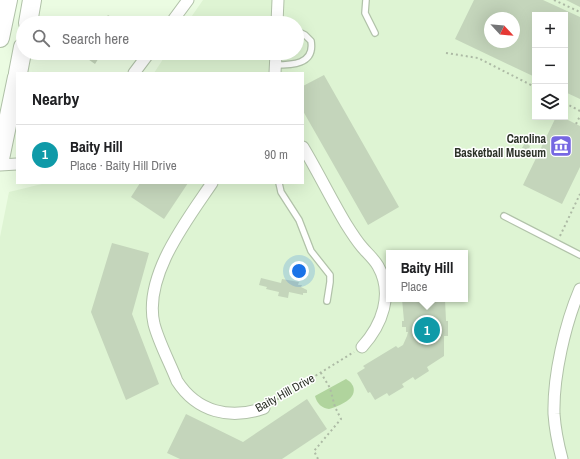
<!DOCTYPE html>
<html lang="en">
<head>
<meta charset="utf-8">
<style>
	body { margin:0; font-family:"Archivo Narrow",sans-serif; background:#f2f2f2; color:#202124 }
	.controls { position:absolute; right:12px; top:12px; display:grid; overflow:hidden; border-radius:0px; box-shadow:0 4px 16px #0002 }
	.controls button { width:36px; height:36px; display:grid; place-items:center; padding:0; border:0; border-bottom:1px solid #e0e0e0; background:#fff; color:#202124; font:20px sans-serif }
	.compass { position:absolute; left:484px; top:12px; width:36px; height:36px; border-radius:50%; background:#fff; box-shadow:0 4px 16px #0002; rotate:116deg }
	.you { position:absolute; left:299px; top:271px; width:14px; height:14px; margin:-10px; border:3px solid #fff; border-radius:50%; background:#1a73e8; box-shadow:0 0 0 6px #1a73e833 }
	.badge { display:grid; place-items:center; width:26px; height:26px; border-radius:50%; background:#db2777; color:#fff; font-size:13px; font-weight:700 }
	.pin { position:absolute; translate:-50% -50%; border:2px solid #fff; box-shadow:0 1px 4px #0006 }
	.popup { position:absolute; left:386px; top:250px; width:82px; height:52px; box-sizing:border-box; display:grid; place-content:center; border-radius:0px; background:#fff; filter:drop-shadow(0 1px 3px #0005); font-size:13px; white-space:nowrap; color:#757577 }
	.popup b { font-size:15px; color:#202124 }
	.popup::after { content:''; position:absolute; left:50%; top:100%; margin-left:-8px; border:8px solid transparent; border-top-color:#fff }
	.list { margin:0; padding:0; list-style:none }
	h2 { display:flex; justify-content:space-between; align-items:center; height:52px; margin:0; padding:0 16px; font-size:17px }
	h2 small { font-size:13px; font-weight:400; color:#757577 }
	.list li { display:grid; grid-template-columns:26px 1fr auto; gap:12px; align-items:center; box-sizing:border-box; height:60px; padding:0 16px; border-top:1px solid #e0e0e0 }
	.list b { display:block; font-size:15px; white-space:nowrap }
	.list p { margin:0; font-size:13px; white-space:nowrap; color:#757577 }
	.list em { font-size:13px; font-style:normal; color:#757577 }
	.icon { flex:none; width:22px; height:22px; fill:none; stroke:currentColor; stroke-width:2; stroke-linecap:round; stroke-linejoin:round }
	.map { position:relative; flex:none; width:580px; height:459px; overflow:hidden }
	.search { position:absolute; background:#fff; box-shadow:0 4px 16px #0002; left:16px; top:16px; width:288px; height:44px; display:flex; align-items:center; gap:10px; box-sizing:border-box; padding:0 14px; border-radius:22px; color:#757577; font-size:15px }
	.panel { position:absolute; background:#fff; box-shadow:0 4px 16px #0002; left:16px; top:72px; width:288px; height:112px; border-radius:0px }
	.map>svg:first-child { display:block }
</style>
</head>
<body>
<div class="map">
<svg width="580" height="459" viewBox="0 0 580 459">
	<rect width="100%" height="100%" fill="#ebfce2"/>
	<path fill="#def4d3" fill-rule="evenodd" d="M203,0H580V459H0V237L9,192L46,183H303V73H154L167,53H297V23H187ZM535,15H565V117H535ZM490,18H514V42H490ZM389,253H465V299H389Z"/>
	<path fill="#b0d49d" d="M346,379C349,381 351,382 353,386C358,399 339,406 329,409C322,408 317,404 315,396Z"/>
	<path fill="#c4d5bb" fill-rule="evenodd" d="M474,0H543L580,17V99L565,92V15H535V77L455,39ZM490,18H514V42H490Z
		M566,0H580V7Z
		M108,15L117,21L116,23H102Z
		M79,53H102L95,64Z
		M324,75L399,207L368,225L303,111V86Z
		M556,117H562L580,126V167L562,204L523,185Z
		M525,143L530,146L528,151L522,148Z
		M140,183H188L164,219L131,197Z
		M112,243L149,253L132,314L159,384L126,400L91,312Z
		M261,278L281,283L282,279L299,282L298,285H302L301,287L307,290V293H303V295L289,292L288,298L278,296L279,292L266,289L267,287L259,285Z
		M402,299H445L446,321H448V336H444V356L427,367L429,371L415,380L413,377L402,384L404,387L389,396L387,393L375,400L370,392L368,393L357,373L365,368L363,366L396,346L398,348L403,345L407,336L408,332H406V327H402V321H404Z
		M307,399L327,429L282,459H180L167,453L186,414L243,442Z"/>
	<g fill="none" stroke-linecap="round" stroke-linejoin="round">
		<g stroke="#b1c2a9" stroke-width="8">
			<path id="service" d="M366,0L365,13L375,33
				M275,65C291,65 315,65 311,41L305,35L297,31
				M279,183L281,192L299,220L311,251L330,275V282L327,301
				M504,216L580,255"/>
		</g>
		<g stroke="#b1c2a9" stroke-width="13">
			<path id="minor" d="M171,23L188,0
				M277,23L278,0
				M134,73L149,53
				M275,73L276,53
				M303,147C318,172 331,199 346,224C351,232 356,240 362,247C367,253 374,259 378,266C394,294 382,325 362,347
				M0,165L17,164
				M212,183C187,220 143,276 154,324C159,343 170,363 177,381C197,412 230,420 264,408
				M562,459C558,444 555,429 554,414C553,376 565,324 580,289"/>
		</g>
		<g stroke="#b1c2a9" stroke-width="20">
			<path id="trunk" d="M28,23L32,0
				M0,38L8,0
				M18,73L23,47
				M0,159L17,77"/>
		</g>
		<path stroke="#adbaa5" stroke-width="2" stroke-dasharray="2 3" stroke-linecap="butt" d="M554,0L580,12
			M446,53L478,58L535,87
			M565,103L580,111
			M576,124L580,116
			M560,236L580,194
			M273,402L354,352
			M318,459L314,451L341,419L335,407L330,388L321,373"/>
		<use href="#service" stroke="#fff" stroke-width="5.5"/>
		<use href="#minor" stroke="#fff" stroke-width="11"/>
		<use href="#trunk" stroke="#fff" stroke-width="18"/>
	</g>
	<defs>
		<g id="museum-square" transform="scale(1.15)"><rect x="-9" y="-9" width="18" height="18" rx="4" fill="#7667e2" stroke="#fff"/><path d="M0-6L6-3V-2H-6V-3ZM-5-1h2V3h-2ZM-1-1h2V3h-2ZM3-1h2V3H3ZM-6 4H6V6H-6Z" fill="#fff"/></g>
	</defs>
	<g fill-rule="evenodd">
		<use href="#museum-square" x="561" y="146"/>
	</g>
	<g text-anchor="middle" stroke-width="3" stroke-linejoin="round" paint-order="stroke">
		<g font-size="12" font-weight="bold" fill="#2c3228" stroke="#fff" text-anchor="end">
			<text x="546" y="143">Carolina<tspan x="546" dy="14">Basketball Museum</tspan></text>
		</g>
		<g font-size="12" fill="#2c3228" stroke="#fff">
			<text transform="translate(285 393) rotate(-29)" y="4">Baity Hill Drive</text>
		</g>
	</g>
</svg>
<div class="controls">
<button>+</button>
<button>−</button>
<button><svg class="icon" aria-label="layers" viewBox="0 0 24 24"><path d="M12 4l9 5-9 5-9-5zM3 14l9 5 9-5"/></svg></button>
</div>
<svg class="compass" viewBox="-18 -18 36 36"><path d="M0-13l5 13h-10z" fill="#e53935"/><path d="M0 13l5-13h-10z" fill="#757577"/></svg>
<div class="you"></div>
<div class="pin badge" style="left:427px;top:330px;background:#0f9aa8">1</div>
<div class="popup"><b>Baity Hill</b>Place</div>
<div class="search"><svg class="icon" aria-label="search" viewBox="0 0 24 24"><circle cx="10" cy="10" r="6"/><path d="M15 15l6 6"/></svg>Search here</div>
<section class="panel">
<h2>Nearby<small></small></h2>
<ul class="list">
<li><span class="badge" style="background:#0f9aa8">1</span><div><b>Baity Hill</b><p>Place · Baity Hill Drive</p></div><em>90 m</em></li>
</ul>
</section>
</div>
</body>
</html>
